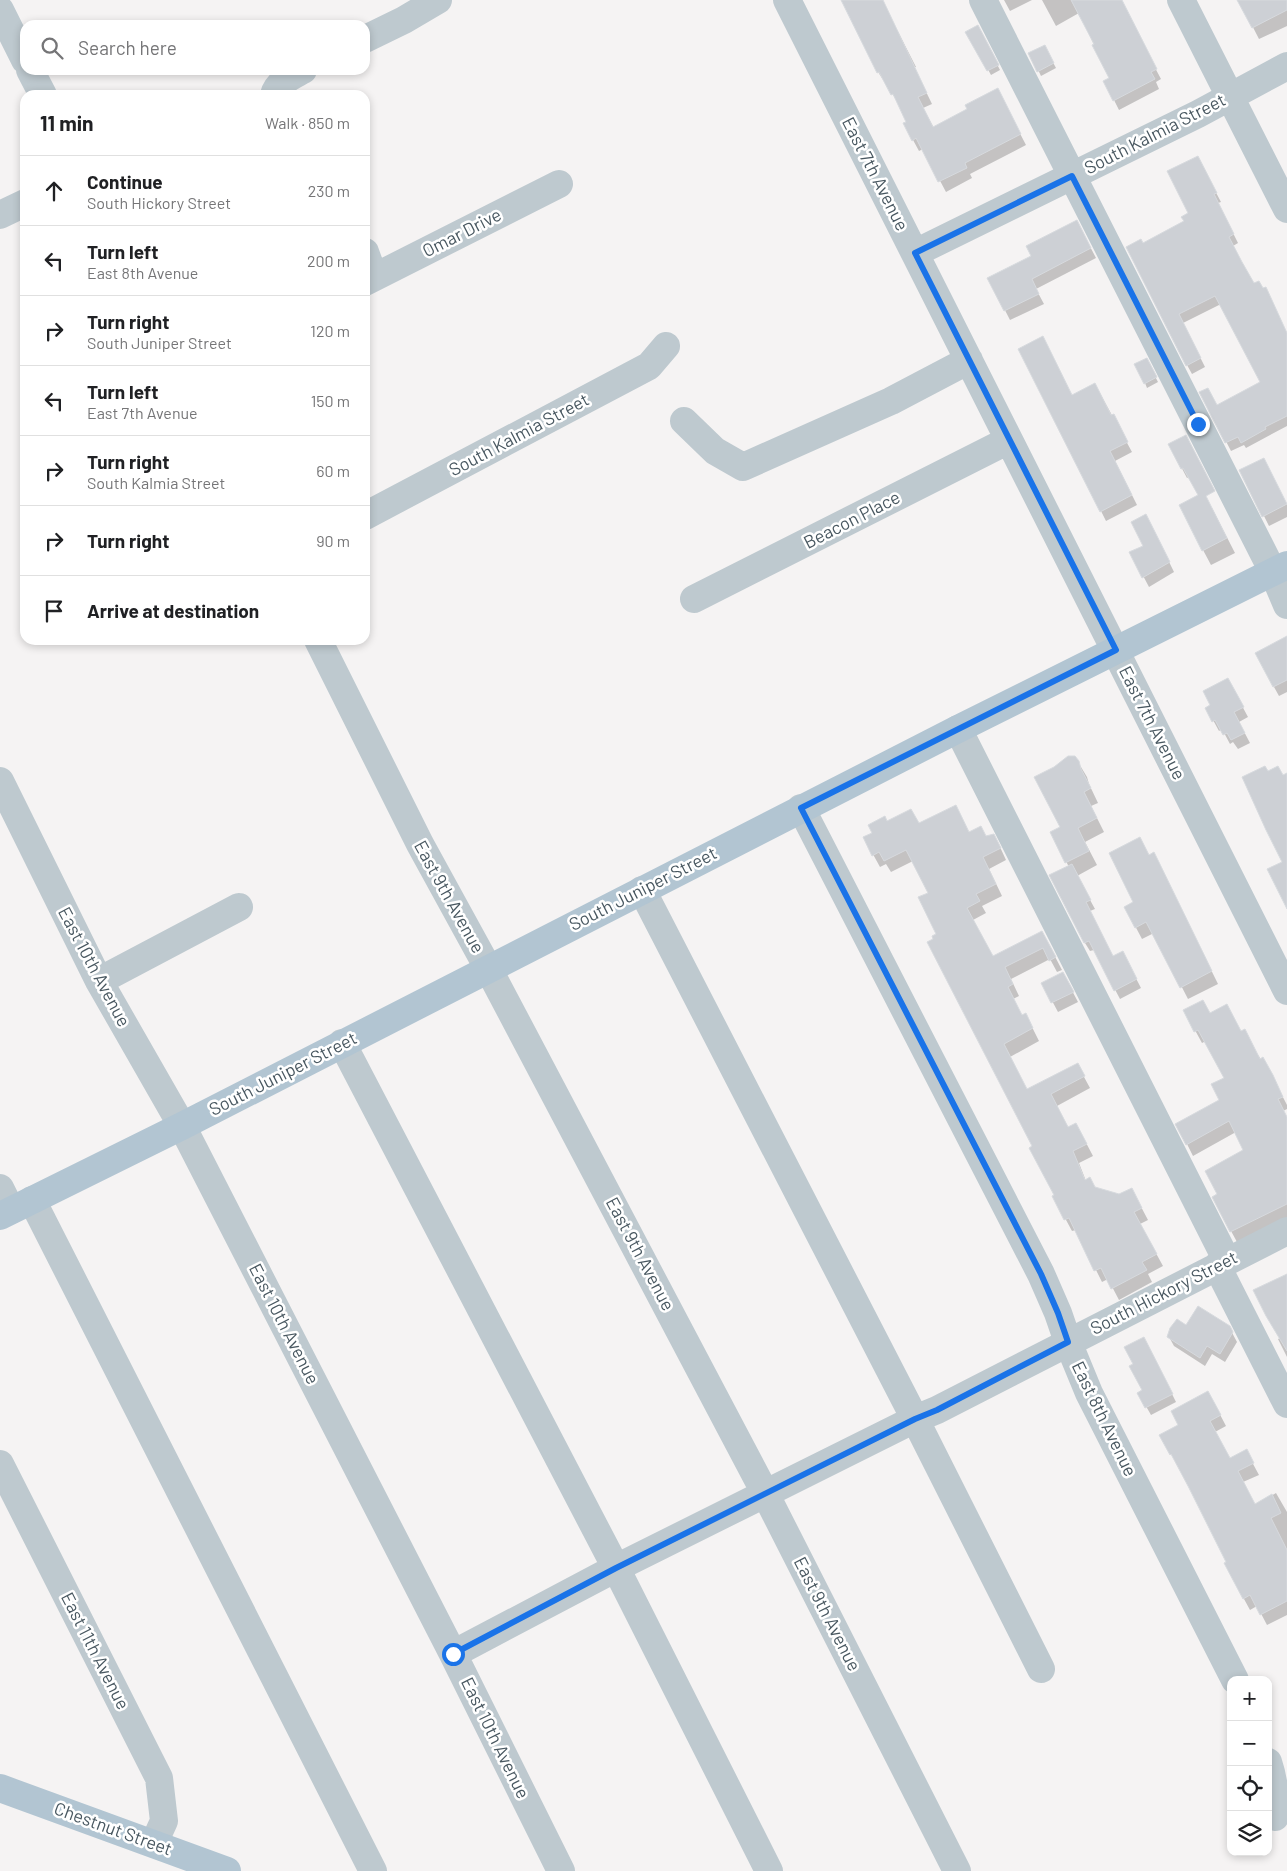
<!DOCTYPE html>
<html lang="en">
<head>
<meta charset="utf-8">
<style>
	body { margin:0; font-family:Barlow,sans-serif; background:#f6f6f6; color:#202124 }
	.controls { position:absolute; right:15px; bottom:15px; display:grid; overflow:hidden; border-radius:10px; box-shadow:0 2px 8px #0003 }
	.controls button { width:45px; height:45px; display:grid; place-items:center; padding:0; border:0; border-bottom:1px solid #e0e0e0; background:#fff; color:#202124; font:25px sans-serif }
	.stop { position:absolute; width:15px; height:15px; margin:-11px; border:4px solid #1a73e8; border-radius:50%; background:#fff }
	.stop.end { background:#1a73e8; border-color:#fff; box-shadow:0 1px 5px #0008 }
	.list { margin:0; padding:0; list-style:none }
	h2 { display:flex; justify-content:space-between; align-items:center; height:65px; margin:0; padding:0 20px; font-size:21px }
	h2 small { font-size:16px; font-weight:400; color:#757577 }
	.list li { display:grid; grid-template-columns:32px 1fr auto; gap:15px; align-items:center; box-sizing:border-box; height:70px; padding:0 20px; border-top:1px solid #e0e0e0 }
	.list b { display:block; font-size:19px; white-space:nowrap }
	.list p { margin:0; font-size:16px; white-space:nowrap; color:#757577 }
	.list em { font-size:16px; font-style:normal; color:#757577 }
	.icon { flex:none; width:28px; height:28px; fill:none; stroke:currentColor; stroke-width:2; stroke-linecap:round; stroke-linejoin:round }
	.map { position:relative; flex:none; width:1287px; height:1871px; overflow:hidden }
	.search { position:absolute; background:#fff; box-shadow:0 2px 8px #0003; left:20px; top:20px; width:350px; height:55px; display:flex; align-items:center; gap:12px; box-sizing:border-box; padding:0 18px; border-radius:15px; color:#757577; font-size:19px }
	.panel { position:absolute; background:#fff; box-shadow:0 2px 8px #0003; left:20px; top:90px; width:350px; height:555px; border-radius:15px }
	.map>svg:first-child { display:block }
</style>
</head>
<body>
<div class="map">
<svg width="1287" height="1871" viewBox="0 0 1287 1871">
	<rect width="100%" height="100%" fill="#f5f3f3"/>
	<path fill="#0003" d="M843,0H882L916,67H914L932,104L923,108L934,128L1003,101L1026,145L970,174L972,178L946,192L923,149L919,151L913,140L905,124L907,122L899,104L878,72Z
		M1004,0H1032L1010,11Z
		M1042,0H1119L1161,79L1156,82L1159,89L1119,110L1114,100L1110,79L1079,13L1056,26Z
		M1239,0H1287V26L1259,39Z
		M978,27L1000,70L991,75L979,53Z
		M1047,51L1056,68L1041,76L1030,53Z
		M1202,166L1221,202L1218,203L1238,243L1233,246L1253,285L1263,290L1270,297L1287,334V426L1246,448L1244,445L1231,451L1201,393L1217,406L1262,383L1221,304L1183,323L1205,367L1192,374L1187,365L1143,244L1185,222L1190,214Z
		M1082,231L1096,258L1036,289L1044,304L1010,320L989,279Z
		M1146,359L1158,382L1147,388L1145,383Z
		M1095,384L1132,452L1115,461L1137,505L1106,521L1101,511L1072,396Z
		M1169,444L1203,470L1187,478Z
		M1270,472L1287,505V517L1269,526L1264,516Z
		M1212,508L1235,553L1211,565L1203,550Z
		M1151,525L1174,572L1149,587L1131,553L1145,546Z
		M1287,643V692L1279,696L1274,687Z
		M1233,689L1248,717L1239,722L1250,743L1238,749L1233,742L1230,744L1222,729L1219,731L1207,709Z
		M1078,762L1087,777L1089,784L1098,803L1091,806L1104,832L1085,842L1097,865L1077,876L1095,909L1090,911L1113,957L1127,961L1141,988L1120,999L1094,950L1090,951L1085,943L1051,876L1069,867L1051,833L1062,828Z
		M887,822L919,824L969,833L986,837L1000,847L1006,860L989,869L1002,896L982,906L986,913L973,920L993,957L1049,945L1062,970L1057,972L1050,959L1011,979L1019,996L1013,999L1022,1016L1032,1027L1039,1041L1010,1057L1027,1091L1077,1064L1090,1088L1057,1106L1069,1129L1083,1137L1093,1156L1079,1163L1086,1181L1095,1188L1138,1201L1148,1220L1140,1224L1163,1266L1148,1274L1152,1282L1119,1300L1108,1279L1102,1282L1076,1230L1072,1231L1053,1196H1055L1034,1146L935,940L937,934L929,893L913,861L891,872L886,864L880,867L864,838L874,833Z
		M1140,838L1149,856L1160,866L1218,984L1188,999L1154,933L1142,939L1125,907L1134,902Z
		M1068,983L1078,1002L1058,1012L1043,984Z
		M1184,1010L1210,1015L1241,1032L1269,1070L1287,1105V1109L1283,1111L1287,1118V1219L1237,1242L1231,1231L1219,1195L1245,1151L1236,1132L1193,1156L1187,1144L1221,1101L1225,1079L1206,1041L1202,1043Z
		M1287,1275V1357L1278,1339L1280,1338Z
		M1186,1327H1229L1237,1342L1225,1362L1212,1354L1205,1366L1174,1346L1169,1337Z
		M1148,1346L1176,1402L1151,1415L1139,1394L1144,1391L1135,1364Z
		M1214,1403L1226,1426L1215,1432L1230,1460L1252,1462L1259,1475L1243,1482L1255,1505L1276,1493L1287,1512V1615L1267,1625L1257,1606L1250,1610L1244,1599L1230,1573L1228,1562L1178,1464L1161,1436Z"/>
	<path fill="#cdd0d5" stroke="#d7dade" d="M841,0H883L927,93L918,97L933,127L967,109L965,105L998,88L1021,134L965,163L967,168L938,182L916,138L912,141L903,123L906,122L893,94L891,95L879,72L877,73Z
		M1071,0H1122L1157,69L1151,72L1155,79L1113,101L1103,81L1109,78L1092,45L1094,44Z
		M1237,0H1287V10L1252,28Z
		M978,25L999,65L987,71L965,32Z
		M1045,45L1054,63L1037,72L1028,53Z
		M1198,156L1217,193L1214,194L1234,234L1229,237L1242,262L1254,283L1259,281L1263,288L1266,287L1287,333V416L1265,427L1266,429L1241,443L1238,437L1225,443L1199,392L1208,388L1217,405L1260,382L1215,296L1179,314L1201,358L1186,366L1126,247L1141,239L1143,243L1184,221L1181,217L1188,213L1167,171Z
		M1077,220L1091,248L1032,279L1039,294L1004,311L987,278L1031,256L1026,246Z
		M1043,336L1072,395L1095,383L1111,415L1114,414L1128,442L1110,451L1132,495L1100,512L1018,349Z
		M1147,358L1157,377L1144,384L1134,364Z
		M1186,435L1215,491L1206,496L1227,538L1202,551L1179,505L1198,495L1183,468L1181,469L1168,444Z
		M1264,458L1287,504L1262,517L1239,470Z
		M1146,514L1170,562L1142,578L1129,552L1143,546L1131,522Z
		M1287,636V680L1273,687L1255,653Z
		M1228,678L1244,707L1234,712L1245,733L1231,740L1227,733L1223,735L1215,720L1212,722L1205,708L1210,705L1203,691Z
		M1068,756H1075L1079,761L1081,769L1091,788L1084,792L1097,818L1078,828L1089,851L1065,863L1050,832L1060,827L1034,777L1054,767Z
		M1265,766L1268,771L1278,766L1283,775L1287,773V909L1267,869L1282,862L1266,830L1242,777Z
		M956,805L969,832L981,826L986,836L994,834L1001,848L983,857L996,884L976,894L980,901L967,908L993,956L1042,931L1056,957L1049,961L1043,948L1005,967L1013,984L1008,987L1022,1015L1026,1013L1033,1028L1004,1044L1027,1089L1078,1063L1085,1076L1051,1094L1068,1127L1076,1123L1087,1144L1073,1151L1085,1180L1090,1177L1095,1187L1119,1194L1132,1188L1142,1208L1134,1212L1157,1254L1142,1262L1147,1270L1111,1289L1101,1268L1094,1271L1069,1218L1064,1220L1052,1196L1054,1195L1029,1148L1032,1146L927,942L933,939L932,936L936,934L918,897L928,893L906,850L884,861L879,852L872,856L863,837L872,833L868,825L885,816L887,821L911,809L919,823Z
		M1140,837L1149,855L1154,852L1212,971L1180,988L1146,922L1135,928L1124,907L1133,902L1109,853Z
		M1072,864L1091,900L1086,902L1113,956L1123,951L1137,979L1114,991L1089,941L1084,943L1049,875Z
		M1063,972L1074,992L1051,1003L1041,983Z
		M1203,1000L1210,1013L1227,1004L1241,1031L1245,1029L1260,1059L1263,1057L1273,1075L1283,1097L1278,1099L1287,1117V1204L1230,1232L1212,1197L1217,1194L1205,1171L1243,1150L1229,1121L1186,1145L1175,1124L1219,1100L1211,1084L1224,1078L1198,1030L1194,1032L1183,1010Z
		M1287,1274V1351L1266,1316L1253,1290Z
		M1198,1306L1230,1326L1233,1332L1220,1354L1207,1346L1200,1358L1167,1337L1170,1328L1177,1319L1186,1325Z
		M1144,1337L1173,1394L1145,1408L1137,1393L1142,1390L1129,1366L1133,1364L1124,1347Z
		M1208,1391L1221,1415L1210,1421L1230,1458L1247,1449L1254,1463L1238,1471L1255,1504L1272,1494L1281,1513L1271,1518L1287,1550V1601L1260,1615L1250,1595L1243,1599L1224,1563L1226,1562L1188,1486L1171,1454L1170,1455L1159,1435L1178,1425L1171,1411Z"/>
	<g fill="none" stroke-linecap="round" stroke-linejoin="round">
		<path stroke="#bec9cf" stroke-width="28" d="M787,0L1287,991
			M983,0L1273,572L1287,605
			M1181,0L1287,209
			M0,10L25,60
			M365,39L404,20L438,0
			M30,70L43,95
			M274,95C277,82 292,76 303,70
			M0,215L25,203
			M365,252L374,277
			M915,253L1198,114L1287,66
			M365,282L559,184
			M684,421L715,451L743,467L891,401L969,360
			M365,516L649,366L666,346
			M694,599L1009,440
			M318,640L420,844L488,968L765,1493L957,1871
			M958,729L1227,1261
			M0,781L99,981L182,1126L453,1654L561,1871
			M801,808L1041,1274L1058,1313L1068,1342L1089,1393L1235,1680
			M642,890L915,1419L1041,1669
			M99,981L239,907
			M342,1043L616,1568L769,1871
			M0,1188L11,1210
			M32,1200L373,1871
			M1217,1266L1287,1404
			M0,1464L159,1778L164,1821L154,1843
			M453,1654L616,1568L915,1419L937,1410L1287,1231
			M1268,1762C1274,1780 1276,1798 1275,1817"/>
		<path stroke="#b2c5d2" stroke-width="28" d="M0,1216L182,1126L958,729L1287,565
			M0,1788L227,1871"/>
	</g>
	<g fill="none" stroke-linecap="round" stroke-linejoin="round">
		<path stroke="#1a73e8" stroke-width="6" d="M453,1654L616,1568L915,1419L937,1410L1068,1342L1058,1313L1041,1274L801,808L1116,650L915,253L1072,176L1198,424"/>
	</g>
	<g text-anchor="middle" stroke-width="5" stroke-linejoin="round" paint-order="stroke">
		<g font-size="18" fill="#495861" stroke="#fff">
			<text transform="translate(1155 134) rotate(-27)" y="6">South Kalmia Street</text>
			<text transform="translate(875 174) rotate(63)" y="6">East 7th Avenue</text>
			<text transform="translate(462 233) rotate(-27)" y="6">Omar Drive</text>
			<text transform="translate(519 435) rotate(-28)" y="6">South Kalmia Street</text>
			<text transform="translate(852 520) rotate(-27)" y="6">Beacon Place</text>
			<text transform="translate(1152 723) rotate(63)" y="6">East 7th Avenue</text>
			<text transform="translate(643 889) rotate(-27)" y="6">South Juniper Street</text>
			<text transform="translate(449 897) rotate(61)" y="6">East 9th Avenue</text>
			<text transform="translate(94 967) rotate(62)" y="6">East 10th Avenue</text>
			<text transform="translate(283 1074) rotate(-27)" y="6">South Juniper Street</text>
			<text transform="translate(640 1254) rotate(62)" y="6">East 9th Avenue</text>
			<text transform="translate(1164 1293) rotate(-27)" y="6">South Hickory Street</text>
			<text transform="translate(284 1324) rotate(63)" y="6">East 10th Avenue</text>
			<text transform="translate(1104 1419) rotate(64)" y="6">East 8th Avenue</text>
			<text transform="translate(827 1614) rotate(63)" y="6">East 9th Avenue</text>
			<text transform="translate(95 1651) rotate(63)" y="6">East 11th Avenue</text>
			<text transform="translate(495 1738) rotate(64)" y="6">East 10th Avenue</text>
			<text transform="translate(113 1829) rotate(20)" y="6">Chestnut Street</text>
		</g>
	</g>
</svg>
<div class="controls">
<button>+</button>
<button>−</button>
<button><svg class="icon" aria-label="locate" viewBox="0 0 24 24"><circle cx="12" cy="12" r="6"/><path d="M12 2v4M12 18v4M2 12h4M18 12h4"/></svg></button>
<button><svg class="icon" aria-label="layers" viewBox="0 0 24 24"><path d="M12 4l9 5-9 5-9-5zM3 14l9 5 9-5"/></svg></button>
</div>
<div class="stop" style="left:453px;top:1654px"></div>
<div class="stop end" style="left:1198px;top:424px"></div>
<div class="search"><svg class="icon" aria-label="search" viewBox="0 0 24 24"><circle cx="10" cy="10" r="6"/><path d="M15 15l6 6"/></svg>Search here</div>
<section class="panel">
<h2>11 min<small>Walk · 850 m</small></h2>
<ul class="list">
<li><svg class="icon" aria-label="ahead" viewBox="0 0 24 24"><path d="M12 20V5M6 11l6-6 6 6"/></svg><div><b>Continue</b><p>South Hickory Street</p></div><em>230 m</em></li>
<li><svg class="icon" aria-label="left" viewBox="0 0 24 24"><path d="M17 20v-9H6M10 6l-5 5 5 5"/></svg><div><b>Turn left</b><p>East 8th Avenue</p></div><em>200 m</em></li>
<li><svg class="icon" aria-label="right" viewBox="0 0 24 24"><path d="M7 20v-9h11M14 6l5 5-5 5"/></svg><div><b>Turn right</b><p>South Juniper Street</p></div><em>120 m</em></li>
<li><svg class="icon" aria-label="left" viewBox="0 0 24 24"><path d="M17 20v-9H6M10 6l-5 5 5 5"/></svg><div><b>Turn left</b><p>East 7th Avenue</p></div><em>150 m</em></li>
<li><svg class="icon" aria-label="right" viewBox="0 0 24 24"><path d="M7 20v-9h11M14 6l5 5-5 5"/></svg><div><b>Turn right</b><p>South Kalmia Street</p></div><em>60 m</em></li>
<li><svg class="icon" aria-label="right" viewBox="0 0 24 24"><path d="M7 20v-9h11M14 6l5 5-5 5"/></svg><div><b>Turn right</b></div><em>90 m</em></li>
<li><svg class="icon" aria-label="arrive" viewBox="0 0 24 24"><path d="M6 21V4h12l-3 4 3 4H6"/></svg><div><b>Arrive at destination</b></div></li>
</ul>
</section>
</div>
</body>
</html>
